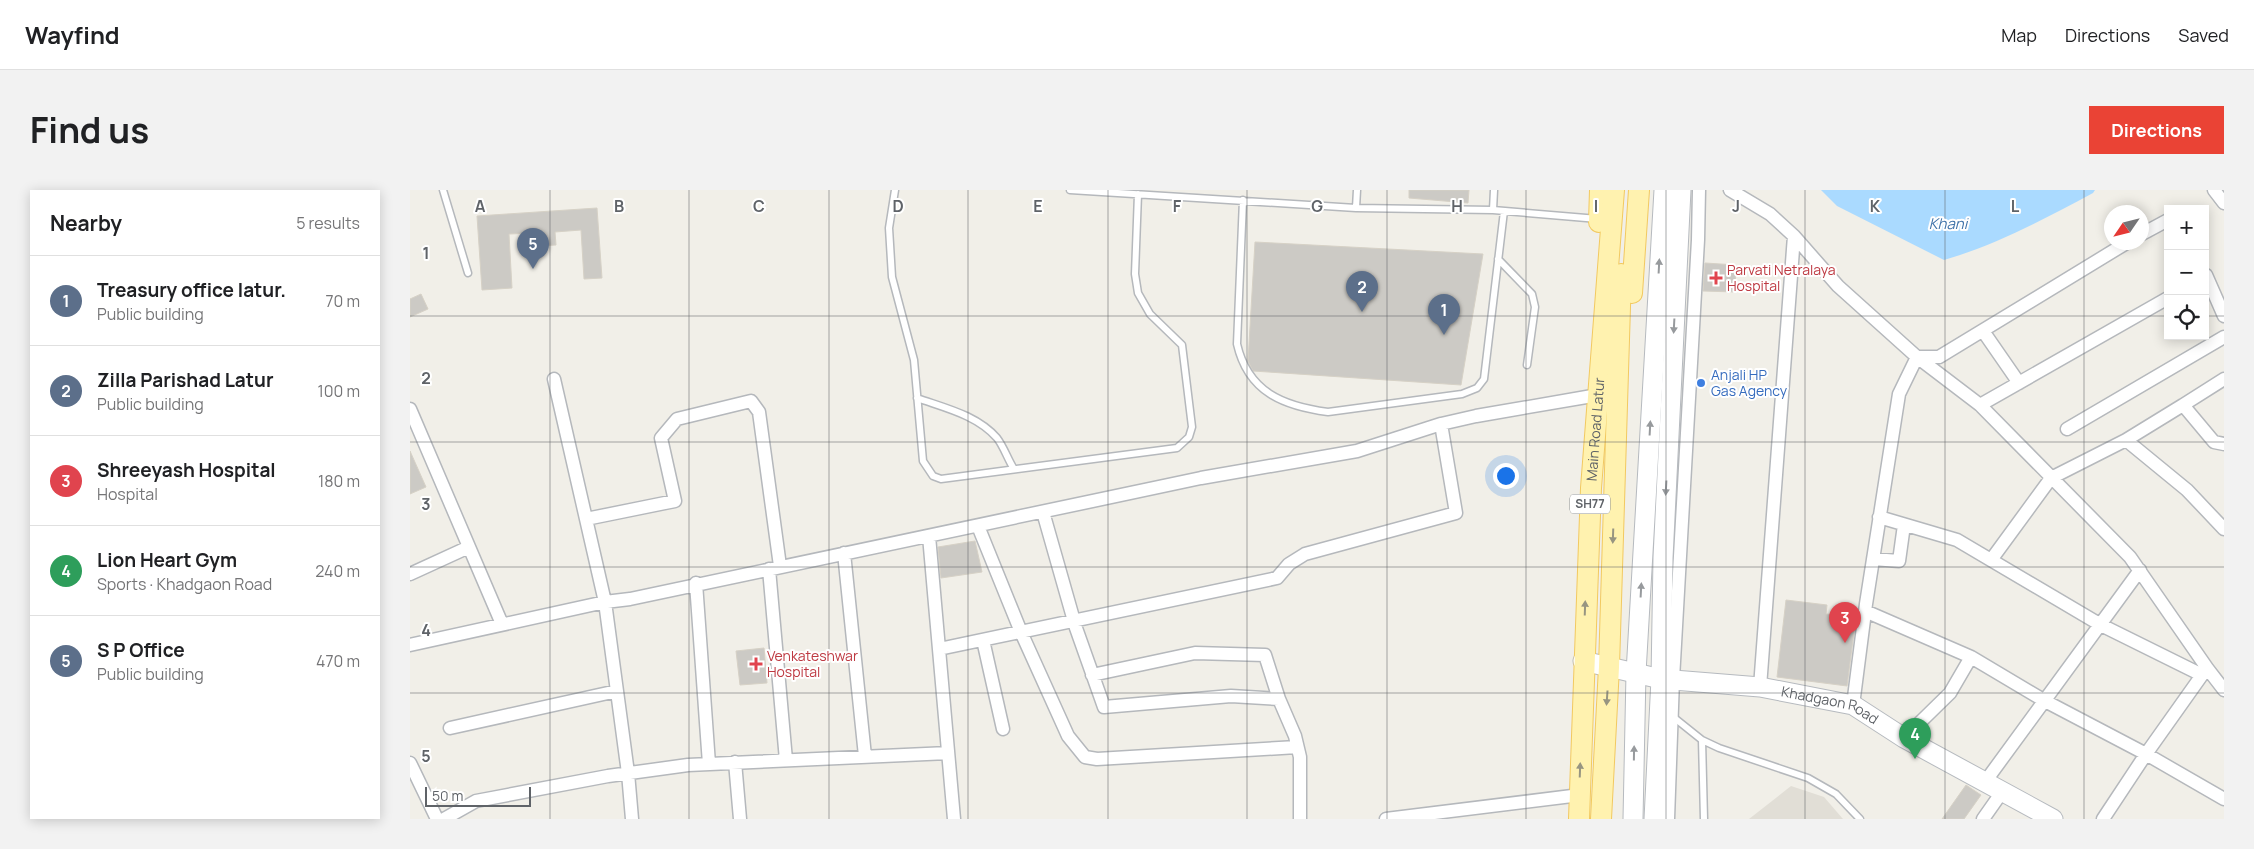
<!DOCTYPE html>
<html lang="en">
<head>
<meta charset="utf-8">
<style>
	body { margin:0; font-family:Manrope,sans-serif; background:#f2f2f2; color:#202124 }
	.controls { position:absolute; right:15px; top:15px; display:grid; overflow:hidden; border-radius:0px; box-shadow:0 2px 12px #0003 }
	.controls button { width:45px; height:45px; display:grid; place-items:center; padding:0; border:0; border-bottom:1px solid #e0e0e0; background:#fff; color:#202124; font:25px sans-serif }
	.compass { position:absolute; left:1694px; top:15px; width:45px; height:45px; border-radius:50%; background:#fff; box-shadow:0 2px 12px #0003; rotate:235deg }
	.scale { position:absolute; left:15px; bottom:12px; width:106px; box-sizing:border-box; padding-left:5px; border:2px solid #5f6368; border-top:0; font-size:14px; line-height:18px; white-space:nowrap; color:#5f6368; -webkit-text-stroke:4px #fff; paint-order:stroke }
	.you { position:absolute; left:1095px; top:285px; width:18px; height:18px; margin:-12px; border:4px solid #fff; border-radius:50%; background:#1a73e8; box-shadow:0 0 0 8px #1a73e833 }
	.badge { display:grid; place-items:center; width:32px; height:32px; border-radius:50%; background:#ea4335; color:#fff; font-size:16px; font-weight:700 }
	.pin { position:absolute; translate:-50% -41px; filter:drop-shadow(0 1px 2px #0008) }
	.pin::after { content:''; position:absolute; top:26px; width:18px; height:15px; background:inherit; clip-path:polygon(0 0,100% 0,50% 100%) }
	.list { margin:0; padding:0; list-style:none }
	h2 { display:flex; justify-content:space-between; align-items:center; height:65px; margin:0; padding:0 20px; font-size:21px }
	h2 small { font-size:16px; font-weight:400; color:#757577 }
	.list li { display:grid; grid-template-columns:32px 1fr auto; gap:15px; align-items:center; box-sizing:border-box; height:90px; padding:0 20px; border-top:1px solid #e0e0e0 }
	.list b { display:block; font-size:19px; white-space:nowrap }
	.list p { margin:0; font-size:16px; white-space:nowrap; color:#757577 }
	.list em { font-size:16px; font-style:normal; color:#757577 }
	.icon { flex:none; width:28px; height:28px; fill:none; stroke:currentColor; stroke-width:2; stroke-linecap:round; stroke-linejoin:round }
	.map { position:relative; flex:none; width:1814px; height:629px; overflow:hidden; border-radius:0px }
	header { display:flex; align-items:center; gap:30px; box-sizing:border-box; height:70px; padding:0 25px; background:#fff; border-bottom:1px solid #e0e0e0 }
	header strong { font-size:24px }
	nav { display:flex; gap:28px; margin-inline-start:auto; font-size:18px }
	.intro { display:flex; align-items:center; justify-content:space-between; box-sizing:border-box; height:120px; padding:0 30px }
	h1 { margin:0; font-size:35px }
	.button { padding:12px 22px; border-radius:0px; background:#ea4335; color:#fff; font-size:18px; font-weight:700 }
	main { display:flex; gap:30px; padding:0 30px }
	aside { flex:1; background:#fff; border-radius:0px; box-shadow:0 2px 12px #0003 }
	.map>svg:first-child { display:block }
</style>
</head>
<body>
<header>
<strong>Wayfind</strong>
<nav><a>Map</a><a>Directions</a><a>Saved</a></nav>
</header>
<div class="intro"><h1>Find us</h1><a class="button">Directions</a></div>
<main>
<aside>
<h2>Nearby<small>5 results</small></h2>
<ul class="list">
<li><span class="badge" style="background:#5c6f8a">1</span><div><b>Treasury office latur.</b><p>Public building</p></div><em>70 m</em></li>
<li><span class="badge" style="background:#5c6f8a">2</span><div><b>Zilla Parishad Latur</b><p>Public building</p></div><em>100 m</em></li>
<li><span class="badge" style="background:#e0444e">3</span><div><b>Shreeyash Hospital</b><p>Hospital</p></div><em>180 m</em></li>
<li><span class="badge" style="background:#2e9e5b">4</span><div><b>Lion Heart Gym</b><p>Sports · Khadgaon Road</p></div><em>240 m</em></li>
<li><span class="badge" style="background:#5c6f8a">5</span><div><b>S P Office</b><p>Public building</p></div><em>470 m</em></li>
</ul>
</aside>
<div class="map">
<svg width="1814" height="629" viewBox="0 0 1814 629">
	<rect width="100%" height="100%" fill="#f1efe8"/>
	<path fill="#e1ded6" d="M1381,596L1414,607L1433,629H1339Z"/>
	<path fill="#aadaff" d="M1411,0H1685L1683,3C1634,29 1587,55 1534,70L1427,16Z"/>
	<path fill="#cccac5" stroke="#d6d1c6" d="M999,0H1059L1058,13L999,8Z
		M187,18L192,88L174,89L171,40L145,42L146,55L126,56V43L99,44L102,98L72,100L67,26Z
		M845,52L1073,64L1051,195L843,181L838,171Z
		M1295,73L1326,75L1325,102L1293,101Z
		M11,104L18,119L0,127V109Z
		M0,261L16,297L0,304Z
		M565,351L572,382L531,388L528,357Z
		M1376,410L1417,415L1416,424L1446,427L1437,496L1367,487Z
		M354,458L357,493L330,495L326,461Z
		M1556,595L1571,605L1554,629H1532Z"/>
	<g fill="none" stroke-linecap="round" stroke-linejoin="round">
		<g stroke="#b5b8bc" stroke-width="9">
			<path id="lane" d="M33,0L58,83
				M485,0L479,38L482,87L504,170L513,271L523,286L531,289L767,258L779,247L782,237L772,155L740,124L728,103L725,84L728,4
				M660,0L946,18L1083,20L1188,29
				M833,10L827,154C838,202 873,216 918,222L1052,204L1067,198L1074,189L1094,21
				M946,18L947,0
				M1083,20L1084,0
				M1088,69L1122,104L1125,117L1117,175
				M507,208C535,218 567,225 587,248C594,257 598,270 604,279
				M1262,526L1292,550L1309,558L1398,588L1426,604L1450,629
				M1292,550L1294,629"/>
		</g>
		<g stroke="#b5b8bc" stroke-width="15">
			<path id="street" d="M1320,0L1360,24L1384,46L1428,96L1507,167L1570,215L1720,367L1797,478L1736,564L1693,629
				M1804,0L1814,13
				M1732,44L1758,30
				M1796,85L1814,126
				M1573,141L1609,193
				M144,189L195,412L218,583L222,629
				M1814,189L1773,215L1804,252L1814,254
				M1570,215L1758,108
				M0,219L92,434
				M1657,239L1814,147
				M1716,250L1773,215
				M633,322L666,438L694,517L821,506L869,509L885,546L890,567V629
				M1469,327L1547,350L1691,435L1792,485
				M176,329L265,311L251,248L267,229L341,211L349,222L370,376
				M568,336L611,442L658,546L675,567L687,569L887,557
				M519,346L544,629
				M434,363L455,566
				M1463,369L1489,371L1494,335
				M1581,370L1641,288L1716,250L1777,300L1814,339
				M359,379L376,570
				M0,384L59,357
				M286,393L299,574
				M1455,421L1561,467L1635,511L1736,564L1814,609
				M573,450L593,539
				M0,455L195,412L220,409L791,288L947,261L1031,234L1066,226L1188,205
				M529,459L867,388L879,374L895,364L1046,323L1031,234
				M1797,478L1814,500
				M682,485L785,463L855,465L869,509
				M1350,497L1384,46
				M1443,515L1456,414L1489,204L1507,167H1529L1718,52
				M40,538L207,501
				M1494,548L1540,503L1561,467
				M325,572L330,629
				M0,573L27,629
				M1575,592L1730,380
				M34,629L66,611L198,586L278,575L538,563
				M976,629L1170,605
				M1258,629L1263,489L1288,50L1289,0
				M1573,629L1592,602"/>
		</g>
		<g stroke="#b6babf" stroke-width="21">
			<g id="secondary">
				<path id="s1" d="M1173,471L1251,489L1350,497L1443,515L1494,548L1643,629"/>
				<path d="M1223,629L1226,483L1254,0"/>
				<path d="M1244,629L1251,489L1253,368L1271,0"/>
			</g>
		</g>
		<g stroke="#f2c960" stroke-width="22">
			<g id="primary">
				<path d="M1189,32L1190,0"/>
				<path d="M1222,103L1229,0"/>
				<path id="s2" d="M1169,629L1181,298L1204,0"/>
				<path d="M1191,629L1199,477L1211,84"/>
			</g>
		</g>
		<use href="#lane" stroke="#fff" stroke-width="6"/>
		<use href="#street" stroke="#fff" stroke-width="12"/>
		<use href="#secondary" stroke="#fff" stroke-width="19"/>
		<use href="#primary" stroke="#fff2af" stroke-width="20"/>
	</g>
	<defs><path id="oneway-solid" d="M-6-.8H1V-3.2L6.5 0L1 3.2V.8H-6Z" transform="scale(1.25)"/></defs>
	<g fill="#979a9d">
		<use href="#oneway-solid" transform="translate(1249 76) rotate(-87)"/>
		<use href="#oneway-solid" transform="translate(1264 136) rotate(93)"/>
		<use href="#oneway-solid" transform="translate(1240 238) rotate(-87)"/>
		<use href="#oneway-solid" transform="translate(1256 298) rotate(93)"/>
		<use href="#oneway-solid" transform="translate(1231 400) rotate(-87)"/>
		<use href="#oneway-solid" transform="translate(1224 563) rotate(-89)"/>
	</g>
	<g fill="#979581">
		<use href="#oneway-solid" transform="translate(1203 346) rotate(92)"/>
		<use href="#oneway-solid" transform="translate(1175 418) rotate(-88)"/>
		<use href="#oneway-solid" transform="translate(1197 508) rotate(94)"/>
		<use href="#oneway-solid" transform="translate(1170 580) rotate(-88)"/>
	</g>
	<path fill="none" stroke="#5f6368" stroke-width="1" stroke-opacity="0.55" d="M140,0V629M279,0V629M419,0V629M558,0V629M698,0V629M837,0V629M977,0V629M1116,0V629M1256,0V629M1395,0V629M1535,0V629M1674,0V629M0,126H1758M1795,126H1814M0,252H1814M0,377H1814M0,503H1814"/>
	<g fill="#e0444e" stroke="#fff" stroke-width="2">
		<path d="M1303.5 80.5h5v5h5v5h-5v5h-5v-5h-5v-5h5z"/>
		<path d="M343.5 466.5h5v5h5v5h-5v5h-5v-5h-5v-5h5z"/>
	</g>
	<circle fill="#3f7fe0" stroke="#fff" stroke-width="2" cx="1291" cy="193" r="5"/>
	<g text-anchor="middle" stroke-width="4" stroke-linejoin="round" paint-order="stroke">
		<rect fill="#fff" stroke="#8f9295" stroke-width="1" x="1160" y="304.5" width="40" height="19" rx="4"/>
		<g font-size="12" font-weight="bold" fill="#5f6368">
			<text x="1180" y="318">SH77</text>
		</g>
		<g font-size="14" fill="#be3a42" stroke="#fff" text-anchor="start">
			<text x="1317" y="85">Parvati Netralaya<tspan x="1317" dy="16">Hospital</tspan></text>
			<text x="357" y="471">Venkateshwar<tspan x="357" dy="16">Hospital</tspan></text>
		</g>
		<g font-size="14" fill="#366cbe" stroke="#fff" text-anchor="start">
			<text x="1301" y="190">Anjali HP<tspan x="1301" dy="16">Gas Agency</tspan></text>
		</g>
		<g font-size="14" fill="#5f6368" stroke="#fff">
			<text dy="5" stroke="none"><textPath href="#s2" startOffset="390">Main Road Latur</textPath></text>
			<text dy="5" stroke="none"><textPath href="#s1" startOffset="252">Khadgaon Road</textPath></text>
		</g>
		<g font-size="15" font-style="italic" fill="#4174aa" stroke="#fff">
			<text x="1538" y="39">Khani</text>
		</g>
	</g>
	<g font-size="16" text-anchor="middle" font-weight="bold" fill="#5f6368" stroke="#fff" stroke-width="4" stroke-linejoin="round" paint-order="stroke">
		<text x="70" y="22">A</text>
		<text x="209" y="22">B</text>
		<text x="349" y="22">C</text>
		<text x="488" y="22">D</text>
		<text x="628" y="22">E</text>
		<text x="767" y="22">F</text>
		<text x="907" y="22">G</text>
		<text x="1047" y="22">H</text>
		<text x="1186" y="22">I</text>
		<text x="1326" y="22">J</text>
		<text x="1465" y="22">K</text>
		<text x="1605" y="22">L</text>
		<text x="16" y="69">1</text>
		<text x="16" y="194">2</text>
		<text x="16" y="320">3</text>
		<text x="16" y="446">4</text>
		<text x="16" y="572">5</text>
	</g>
</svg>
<div class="controls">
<button>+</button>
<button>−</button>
<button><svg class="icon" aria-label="locate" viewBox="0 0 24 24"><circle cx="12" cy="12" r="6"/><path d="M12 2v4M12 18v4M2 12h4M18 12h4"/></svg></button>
</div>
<svg class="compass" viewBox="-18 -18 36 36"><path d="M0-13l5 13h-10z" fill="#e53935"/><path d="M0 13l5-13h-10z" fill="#757577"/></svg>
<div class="scale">50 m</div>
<div class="you"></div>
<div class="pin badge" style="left:1034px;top:145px;background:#5c6f8a">1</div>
<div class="pin badge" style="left:952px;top:122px;background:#5c6f8a">2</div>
<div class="pin badge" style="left:1435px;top:453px;background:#e0444e">3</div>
<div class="pin badge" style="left:1505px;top:569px;background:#2e9e5b">4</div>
<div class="pin badge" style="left:123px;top:79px;background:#5c6f8a">5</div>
</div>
</main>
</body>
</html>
